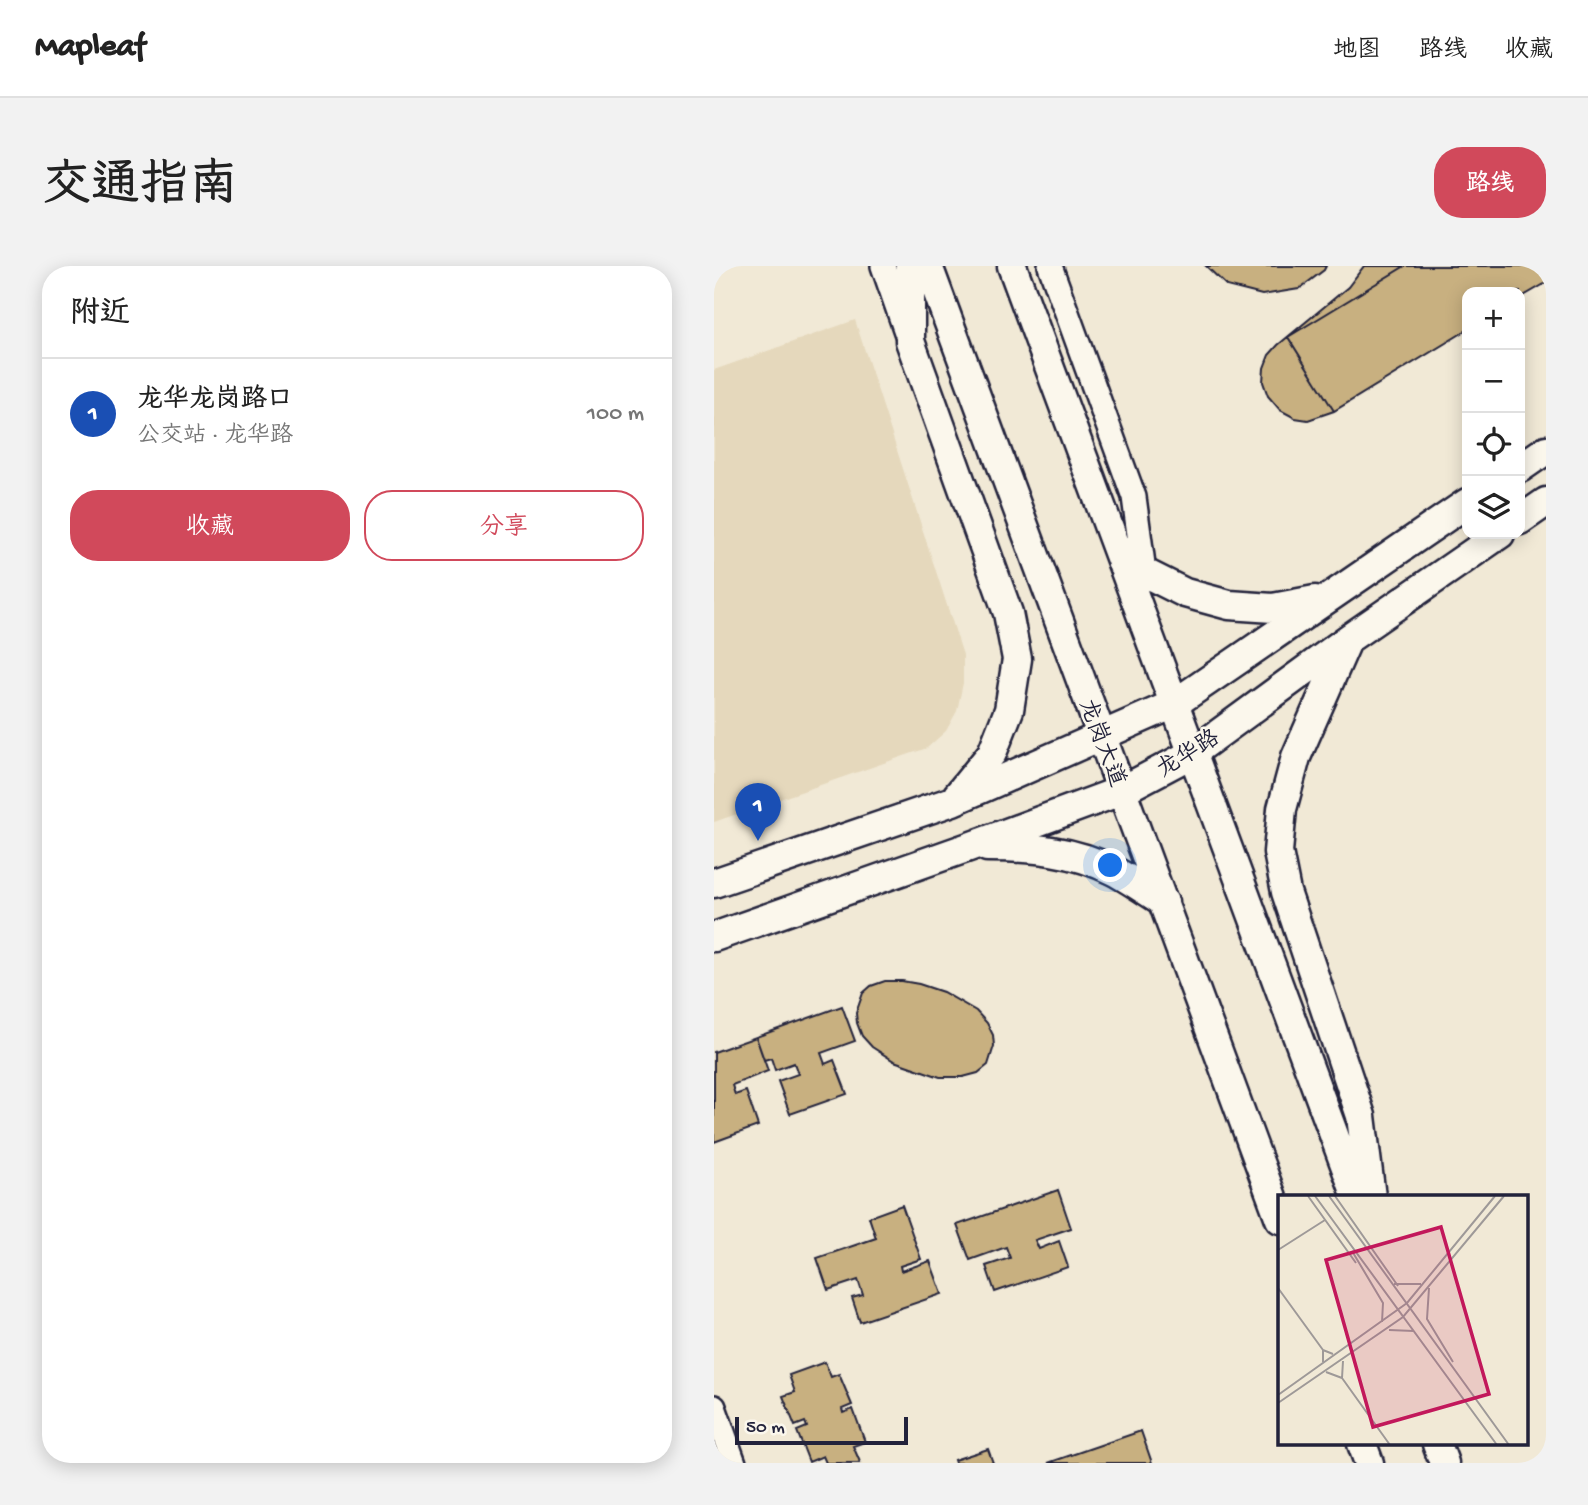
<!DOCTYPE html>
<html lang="zh">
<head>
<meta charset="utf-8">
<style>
	body { margin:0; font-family:"Gochi Hand","LXGW WenKai TC",sans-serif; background:#f2f2f2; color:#222 }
	.controls { position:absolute; right:21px; top:21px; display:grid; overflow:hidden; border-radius:14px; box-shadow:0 4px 18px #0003 }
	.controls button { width:63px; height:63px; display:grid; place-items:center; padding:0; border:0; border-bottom:2px solid #e0e0e0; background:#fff; color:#222; font:35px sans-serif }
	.scale { position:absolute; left:21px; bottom:18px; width:173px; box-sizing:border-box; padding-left:7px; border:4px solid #22223b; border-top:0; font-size:19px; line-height:24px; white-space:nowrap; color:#22223b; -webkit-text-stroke:5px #fbf7ec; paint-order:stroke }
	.you { position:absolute; left:397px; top:600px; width:24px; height:24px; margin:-18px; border:5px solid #fff; border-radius:50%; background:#1a73e8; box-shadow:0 0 0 10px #1a73e833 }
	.badge { display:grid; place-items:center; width:46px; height:46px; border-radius:50%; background:#d1495b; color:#fff; font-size:23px; font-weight:700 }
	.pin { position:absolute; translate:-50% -58px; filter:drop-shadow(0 2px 4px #0008) }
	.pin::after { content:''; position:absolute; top:37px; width:24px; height:21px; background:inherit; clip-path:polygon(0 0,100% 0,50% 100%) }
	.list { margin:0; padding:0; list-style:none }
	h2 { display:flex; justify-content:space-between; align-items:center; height:91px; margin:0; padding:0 28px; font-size:30px }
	h2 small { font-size:23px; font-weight:400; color:#767676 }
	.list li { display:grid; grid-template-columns:46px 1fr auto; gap:21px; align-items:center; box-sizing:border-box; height:112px; padding:0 28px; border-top:2px solid #e0e0e0 }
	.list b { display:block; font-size:26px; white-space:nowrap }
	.list p { margin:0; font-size:23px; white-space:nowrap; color:#767676 }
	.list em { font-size:23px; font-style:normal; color:#767676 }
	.actions { display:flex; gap:14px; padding:21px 28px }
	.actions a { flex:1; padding:16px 0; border:2px solid #d1495b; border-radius:28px; text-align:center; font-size:24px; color:#d1495b }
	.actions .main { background:#d1495b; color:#fff }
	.icon { flex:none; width:38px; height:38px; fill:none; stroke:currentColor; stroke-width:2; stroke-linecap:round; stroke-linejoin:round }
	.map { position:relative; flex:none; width:832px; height:1197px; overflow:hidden; border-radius:28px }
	header { display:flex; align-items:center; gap:42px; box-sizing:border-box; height:98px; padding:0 35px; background:#fff; border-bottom:2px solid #e0e0e0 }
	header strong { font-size:33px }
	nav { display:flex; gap:38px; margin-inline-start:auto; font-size:24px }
	.intro { display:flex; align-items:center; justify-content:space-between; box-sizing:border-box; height:168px; padding:0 42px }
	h1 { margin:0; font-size:49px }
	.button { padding:18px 32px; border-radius:28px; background:#d1495b; color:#fff; font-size:24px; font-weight:700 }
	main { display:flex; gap:42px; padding:0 42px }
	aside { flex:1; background:#fff; border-radius:28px; box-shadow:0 4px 18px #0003 }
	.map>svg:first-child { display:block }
</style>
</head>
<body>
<header>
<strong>Mapleaf</strong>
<nav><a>地图</a><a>路线</a><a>收藏</a></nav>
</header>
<div class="intro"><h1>交通指南</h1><a class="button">路线</a></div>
<main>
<aside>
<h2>附近<small></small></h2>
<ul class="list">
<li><span class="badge" style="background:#1a4fb4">1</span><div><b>龙华龙岗路口</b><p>公交站 · 龙华路</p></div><em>100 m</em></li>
</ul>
<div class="actions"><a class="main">收藏</a><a>分享</a></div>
</aside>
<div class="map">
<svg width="832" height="1197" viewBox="0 0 832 1197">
	<rect width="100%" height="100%" fill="#f1e9d6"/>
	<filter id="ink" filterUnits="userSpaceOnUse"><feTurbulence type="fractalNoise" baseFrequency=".0143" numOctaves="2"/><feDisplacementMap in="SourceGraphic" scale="14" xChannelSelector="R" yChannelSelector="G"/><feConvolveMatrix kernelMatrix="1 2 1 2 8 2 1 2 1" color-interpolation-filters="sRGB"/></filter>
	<g filter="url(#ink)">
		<path fill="#e5d8bc" d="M141,54L249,389V417L243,445L232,465L213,482L0,556V104Z"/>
		<path fill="#c8b080" stroke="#22223b" stroke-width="2" d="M492,0H612L610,4L585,23L548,29L513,20Z
			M650,0H832V17L806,32V26H753V64L620,145L594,154L581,152L566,144L554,130L549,116L550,102L555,89L564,79L634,21Z
			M691,0H832V17L806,32V26H753V64L620,145L574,71Z
			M171,715H188L205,718L229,726L262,745L273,757L279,769L280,780L274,799L264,807L249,811H226L180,795L158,781L148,770L143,757L142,747L149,727L157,720Z
			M128,740L141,775L107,787L111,798L120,794L133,828L76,848L64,815L84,808L80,797L61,804L57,792L50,794L42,771Z
			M42,771L54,805L18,819L21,829L32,825L44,860L0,876V786Z
			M344,924L357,962L321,974L325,983L345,975L354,1001L281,1026L272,1000L296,992L292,981L256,994L243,959Z
			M188,939L207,993L186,1000L187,1005L216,995L228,1028L146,1056L138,1032L149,1029L144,1014L114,1024L103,992L162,972L155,951Z
			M111,1096L117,1111L125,1108L138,1139L128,1143L129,1147L139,1143L151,1176L139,1180L146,1196L144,1197H112L109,1190L95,1196L83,1165L93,1161L91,1156L81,1160L69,1130L81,1126L75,1109Z
			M427,1165L438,1197H334Z
			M274,1183L279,1197H241L240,1194Z"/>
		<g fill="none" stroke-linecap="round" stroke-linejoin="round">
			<g stroke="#22223b" stroke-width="28">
				<path id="minor" d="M169,0L192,66
					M336,0L420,231L431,313
					M0,1141L20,1197"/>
			</g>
			<g stroke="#22223b" stroke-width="33">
				<path id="major" d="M196,0V75L294,347L303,393L295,444L278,487L243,530
					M214,0L566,953
					M298,0L643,931
					M806,202L832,184
					M806,254L832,236
					M404,281L431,307L471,327L515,339L559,342L601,334
					M633,375L582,491L568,543L564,586L572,626L647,850L657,931
					M273,581C317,581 360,584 400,605C417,614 434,626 450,636
					M0,617L239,535L460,438L753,237
					M0,671L255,581L409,524L477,488L634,373L786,268
					M648,1178L655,1197
					M723,1178L730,1197"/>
			</g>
			<use href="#minor" stroke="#fbf7ec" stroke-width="23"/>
			<use href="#major" stroke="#fbf7ec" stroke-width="28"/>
		</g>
	</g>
	<g text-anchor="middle" stroke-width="5" stroke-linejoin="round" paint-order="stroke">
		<g font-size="23" fill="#22223b" stroke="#fbf7ec">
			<text transform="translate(390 476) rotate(69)" y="8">龙岗大道</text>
			<text transform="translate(473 486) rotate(-32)" y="8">龙华路</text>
		</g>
	</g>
	<g transform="translate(564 929)">
		<rect width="250" height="250" fill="#f1e9d6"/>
		<path fill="none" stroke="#9e9998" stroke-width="2" d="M30,1L78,68M37,1L219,250M51,1L231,250M57,1L120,91M0,55L47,25M74,56L105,108L104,127M116,89H143M0,93L45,155M151,93L149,124L175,167M111,135L136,136M45,167V155L55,159M48,177L64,183L65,166M64,183L112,250M0,200L129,108L217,1M0,208L125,122L226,1"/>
		<path fill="#c2185b" fill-opacity="0.15" stroke="#c2185b" stroke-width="3.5" d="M163,32L211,199L95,232L48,65Z"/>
		<rect width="250" height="250" fill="none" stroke="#22223b" stroke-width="3.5"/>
	</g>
</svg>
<div class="controls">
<button>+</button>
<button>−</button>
<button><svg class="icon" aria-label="locate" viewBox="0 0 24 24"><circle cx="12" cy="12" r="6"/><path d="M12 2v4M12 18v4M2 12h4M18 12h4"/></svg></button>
<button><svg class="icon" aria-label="layers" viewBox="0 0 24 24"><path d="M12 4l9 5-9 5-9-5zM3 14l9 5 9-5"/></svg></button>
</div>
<div class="scale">50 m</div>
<div class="you"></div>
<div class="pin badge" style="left:44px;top:575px;background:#1a4fb4">1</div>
</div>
</main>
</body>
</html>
